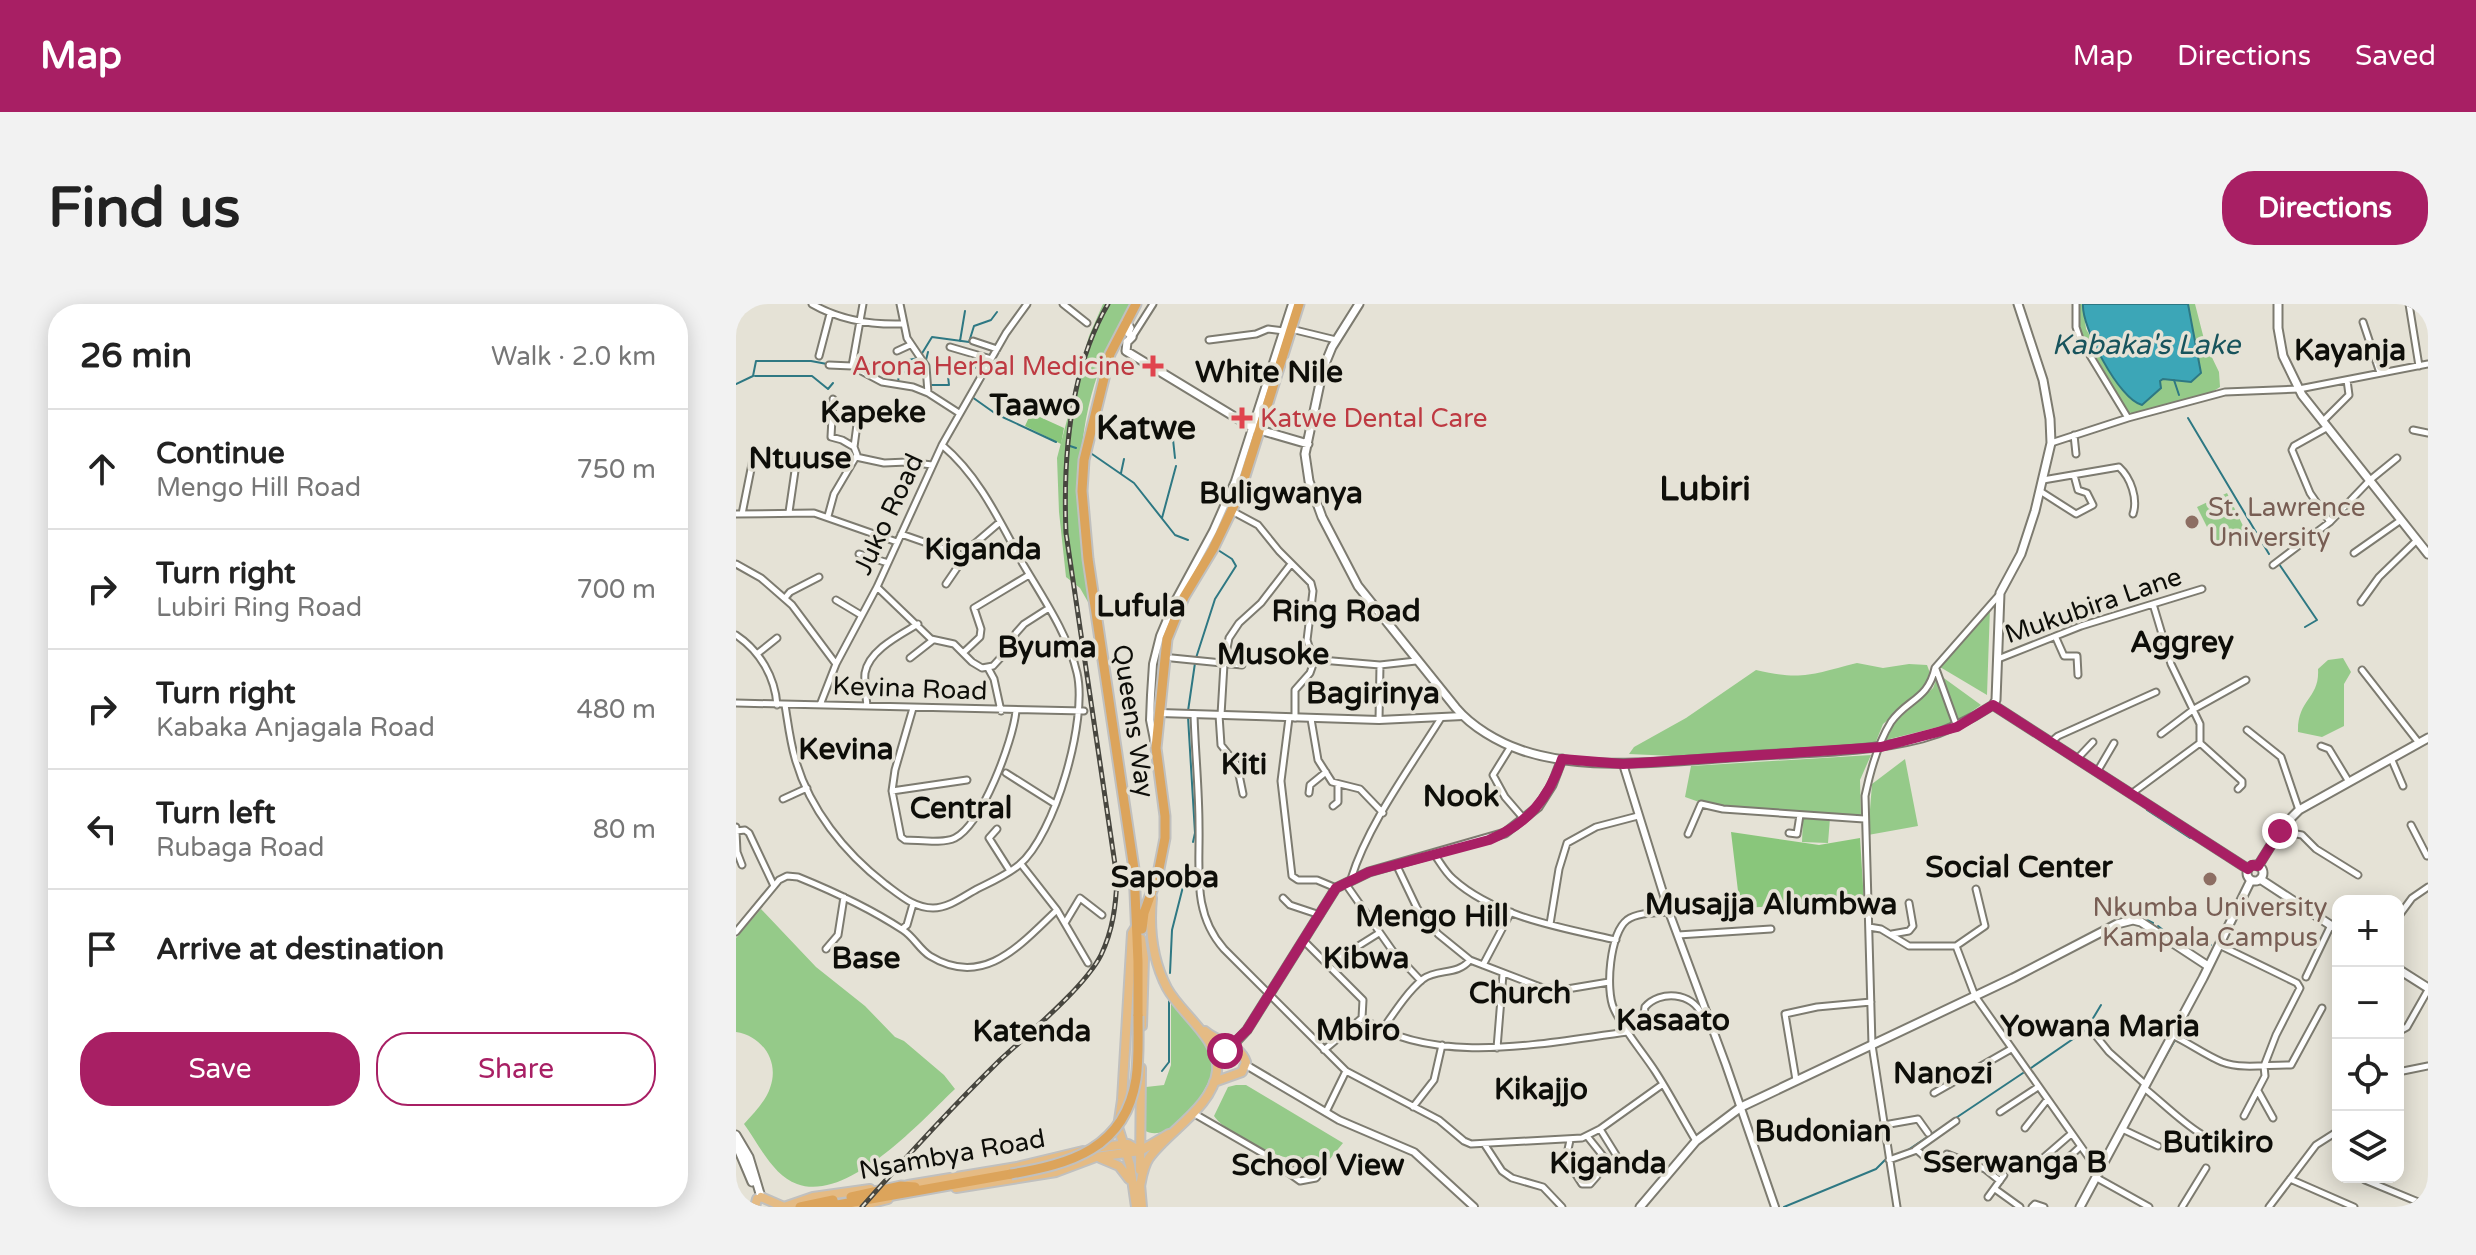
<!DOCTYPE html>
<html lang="en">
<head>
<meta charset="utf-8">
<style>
	body { margin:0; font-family:"Varela Round",sans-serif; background:#f2f2f2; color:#222 }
	.controls { position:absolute; right:24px; bottom:24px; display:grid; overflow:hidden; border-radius:16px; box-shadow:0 4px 20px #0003 }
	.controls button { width:72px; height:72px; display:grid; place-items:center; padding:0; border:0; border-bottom:2px solid #e0e0e0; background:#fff; color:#222; font:40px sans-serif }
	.stop { position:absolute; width:24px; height:24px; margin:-18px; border:6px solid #a81f64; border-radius:50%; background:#fff }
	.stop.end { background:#a81f64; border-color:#fff; box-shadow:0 2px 8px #0008 }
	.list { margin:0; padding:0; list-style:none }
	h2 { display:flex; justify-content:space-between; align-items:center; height:104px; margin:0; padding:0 32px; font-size:34px }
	h2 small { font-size:26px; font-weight:400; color:#767676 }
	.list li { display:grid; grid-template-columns:52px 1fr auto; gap:24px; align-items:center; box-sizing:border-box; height:120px; padding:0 32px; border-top:2px solid #e0e0e0 }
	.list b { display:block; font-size:30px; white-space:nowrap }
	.list p { margin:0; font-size:26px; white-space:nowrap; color:#767676 }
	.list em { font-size:26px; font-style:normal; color:#767676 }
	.actions { display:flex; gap:16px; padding:24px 32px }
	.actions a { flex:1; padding:18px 0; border:2px solid #a81f64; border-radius:32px; text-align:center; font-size:28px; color:#a81f64 }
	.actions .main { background:#a81f64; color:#fff }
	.icon { flex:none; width:44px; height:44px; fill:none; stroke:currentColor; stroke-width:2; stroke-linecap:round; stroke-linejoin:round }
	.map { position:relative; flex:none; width:1692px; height:903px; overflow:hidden; border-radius:32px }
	header { display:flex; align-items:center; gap:48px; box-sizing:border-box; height:112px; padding:0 40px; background:#a81f64; color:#fff }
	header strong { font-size:38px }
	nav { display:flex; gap:44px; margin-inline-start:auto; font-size:28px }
	.intro { display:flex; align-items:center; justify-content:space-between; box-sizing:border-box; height:192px; padding:0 48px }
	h1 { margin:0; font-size:56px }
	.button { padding:20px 36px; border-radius:32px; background:#a81f64; color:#fff; font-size:28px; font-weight:700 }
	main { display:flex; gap:48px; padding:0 48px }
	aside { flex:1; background:#fff; border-radius:32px; box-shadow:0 4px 20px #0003 }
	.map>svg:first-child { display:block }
</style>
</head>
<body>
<header>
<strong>Map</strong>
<nav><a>Map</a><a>Directions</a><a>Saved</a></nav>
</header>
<div class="intro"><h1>Find us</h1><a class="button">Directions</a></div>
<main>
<aside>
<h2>26 min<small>Walk · 2.0 km</small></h2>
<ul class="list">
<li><svg class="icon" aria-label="ahead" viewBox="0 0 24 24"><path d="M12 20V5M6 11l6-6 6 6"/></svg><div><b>Continue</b><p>Mengo Hill Road</p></div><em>750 m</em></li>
<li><svg class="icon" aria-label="right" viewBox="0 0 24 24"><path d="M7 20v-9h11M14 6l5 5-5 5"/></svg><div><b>Turn right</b><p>Lubiri Ring Road</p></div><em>700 m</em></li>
<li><svg class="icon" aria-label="right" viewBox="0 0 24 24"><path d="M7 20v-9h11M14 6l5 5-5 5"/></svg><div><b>Turn right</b><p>Kabaka Anjagala Road</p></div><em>480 m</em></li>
<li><svg class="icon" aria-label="left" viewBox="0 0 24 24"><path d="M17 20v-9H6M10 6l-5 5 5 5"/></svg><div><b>Turn left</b><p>Rubaga Road</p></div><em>80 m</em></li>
<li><svg class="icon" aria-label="arrive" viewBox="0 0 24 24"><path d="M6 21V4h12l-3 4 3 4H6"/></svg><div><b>Arrive at destination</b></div></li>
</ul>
<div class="actions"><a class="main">Save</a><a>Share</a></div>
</aside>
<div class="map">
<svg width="1692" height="903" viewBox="0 0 1692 903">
	<rect width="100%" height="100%" fill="#e5e2d6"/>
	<path fill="#95ca89" d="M367,0H395C335,96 336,197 356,305L344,284L330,273L323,208L321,154L353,32Z
		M1344,0H1347L1350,25L1386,86L1430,74L1455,78L1465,69L1452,0H1459L1469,39L1483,68L1484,83C1465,96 1421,104 1397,110L1393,108L1374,81L1371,72L1344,26Z
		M1491,189L1511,230L1482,245L1461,203Z
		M1254,303L1251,391L1204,363Z
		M1607,354L1615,368L1608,380V422L1586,433L1562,428C1561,395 1584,395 1582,365L1592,356Z
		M1121,359L1147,364L1173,360L1191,361L1194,369L1187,387L1147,420L1139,440L937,452L893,450L898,443L950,414L1020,366C1066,377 1077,370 1121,359Z
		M1205,372L1245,401L1223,416Z
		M1200,376L1218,419L1150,436L1159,418L1197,384Z
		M1135,451L1124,476L1125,513C1067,510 1003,514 949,493L955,462Z
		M1169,455L1182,522L1132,531L1136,480Z
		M1067,513L1094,514L1092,539L1066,538Z
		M25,605L80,663L129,702L159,733L168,737L208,771L219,785C185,817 112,899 61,880C37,872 22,839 8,820C17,810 30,797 34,784C44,757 26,732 0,728V634Z
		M435,697C447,712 477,739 478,758C478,782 435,844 408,826L401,784L428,781L435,761Z
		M500,781H510L607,839L589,861C574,857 558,856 544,852C527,846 487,826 478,812L492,783Z"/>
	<path fill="#89c67b" d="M295,109L328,124L325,140L289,122Z
		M995,528L1083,541L1124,534L1128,598L1004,604Z"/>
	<path fill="#3ca6b7" stroke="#2e7883" stroke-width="2" d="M1347,0H1452L1465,69L1455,78L1427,75L1424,77L1425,84L1406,101C1383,96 1345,22 1347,0Z"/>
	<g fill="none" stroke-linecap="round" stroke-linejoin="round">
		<path stroke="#2e7883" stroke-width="2" d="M224,37L229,7
			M185,51L196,33L233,38L238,22L255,16L261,8
			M190,56L192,48
			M117,61L159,59L182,54
			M19,72H76L92,85L97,79
			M1438,76L1443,91
			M162,79L163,69L175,67
			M0,80L17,72L20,57H75L91,60
			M194,81H213L210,55L244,65
			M236,93L260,110L320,138
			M1452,114L1533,250
			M436,126L439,154
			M331,141L340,144
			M356,150L398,179L439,231L452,236
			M385,169L388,155
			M426,214L440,162
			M1543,260L1581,316L1569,323
			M460,354L479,295L500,262L496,255L482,246
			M452,407L459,359
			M452,413L459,529L457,538
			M1411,506L1454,534
			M1507,601L1510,596
			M1407,614L1417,619
			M1422,622L1427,626
			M1431,629L1440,636
			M1465,634L1475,641
			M1447,640L1454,645
			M434,669L436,626L452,563
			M1453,709V707
			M1451,712V711
			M1448,718L1449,717
			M1444,726L1447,721
			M1467,751L1476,757
			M1295,764L1350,726L1365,701
			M426,767L433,758V697
			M1415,778L1439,736L1455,744
			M1172,846L1287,769
			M1048,903L1140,865L1149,856"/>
		<g stroke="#7d7b70" stroke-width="9">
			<path id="minor" d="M76,0C104,16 135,21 167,20
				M164,0L171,34L190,62L192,89L223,109
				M327,0L351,19
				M1340,0V23L1344,35L1392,114
				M1673,0L1683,62
				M1627,18L1644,69
				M555,25L600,36
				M396,33L417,0
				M473,36L520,30L532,25L548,27
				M237,37L261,45
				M214,43L255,55
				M161,47L174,41
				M83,52L94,10
				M93,61L116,62L146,78L177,83L192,89
				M116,62L127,0
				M97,95L95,133L106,136L118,143
				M1587,117L1613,91L1611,76
				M1592,123L1558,142L1556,146L1574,189L1594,218
				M1677,126L1692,129
				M1338,131L1340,150
				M1315,139L1392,114L1489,88L1563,85L1692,60
				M120,153L148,159L171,158L196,161
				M1307,176L1383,163C1395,174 1402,195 1397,210
				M1304,187L1340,210L1357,201L1351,189L1342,186L1338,171
				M496,207L522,221L543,247L575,279L577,287L571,336L576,352L585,356L644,361L680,357
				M53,208L61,153
				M0,210L78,209L161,238
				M6,210L19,145
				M92,212L98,190L121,151L118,143L122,113
				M165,230L228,252
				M1618,249L1665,216
				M123,250L152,259
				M0,260L25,274L56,301L100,360
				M1537,261L1594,218L1634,176L1661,154
				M210,280L236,242L264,218
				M141,283L195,335L218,340L236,358L246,364L257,362L268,350L280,329L288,320L313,304
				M49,294L54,288L83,273
				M100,296L125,311
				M1625,298L1643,273L1681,236
				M0,331C24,347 39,373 41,401
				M1320,334L1328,352H1341L1342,371
				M227,349L244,333L245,325L238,304L293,271
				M21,350L41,334
				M174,354L197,336
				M436,354L506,361
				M1262,355L1345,322L1466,285
				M252,364L258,375L265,407
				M1200,365L1221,423
				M1626,366L1683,439
				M0,399L348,407
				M49,401C52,419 54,437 59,454C73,505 109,549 149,580C164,591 178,604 197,604C213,604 228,592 241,585C255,578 271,571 283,561C319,531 352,415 341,369C332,330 307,294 287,260C264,218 244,173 206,141
				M84,401L100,360L141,283L206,141L270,29L291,0
				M131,402C130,392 128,379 129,369C133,346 164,331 182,320
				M177,404L159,466L156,487L165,533L169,536C183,536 207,540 219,534C246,520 277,437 280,407
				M458,410C459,447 463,484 463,522C464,567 456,609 488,645L610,767L703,816L728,837L735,840L846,834L864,825L927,780
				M483,411L485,441L501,461L507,490
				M485,411L488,360L493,334L503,319L525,299L555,260
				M553,414L545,477L556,572L562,576H581L600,584
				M559,414V386L574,369L579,355
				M575,415L582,456L596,478L624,485L647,509
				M643,416L644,361
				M1511,426L1545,453L1563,506
				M1425,430L1458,405L1510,376
				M1315,438L1322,432L1420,388
				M1464,439L1506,477V481L1502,485
				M775,442L757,471L769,493L788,515
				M1585,442L1593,445L1613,478
				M1655,454L1667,482
				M1341,455L1357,438
				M1361,468L1378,439
				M270,469L319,500
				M156,487L231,476
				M573,489L574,481L590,468
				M1395,490L1464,439V420L1435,360L1417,300
				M47,495L71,484
				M597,502L602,498V481
				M1675,521L1691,552
				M0,523V527L9,526L13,529L38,582
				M261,525L253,534L274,567
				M0,527L1,548L6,561
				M1544,527L1566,531L1580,545L1622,571
				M1053,529L1061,530L1064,511
				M952,530L965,500L987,505L1128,515
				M698,550C704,558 709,568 717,575C759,613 827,624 880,636
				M285,560L321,606L352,659
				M660,560L681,604L702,630L734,656L807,684L831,685L873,678
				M615,575C632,520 674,464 705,414
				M609,579L656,646L685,677
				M547,594L554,601L584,611
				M933,608C921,609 902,608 891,616C874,629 869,686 878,705C888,727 906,747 919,767C934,790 946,814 960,837
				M1662,613L1676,594L1692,583
				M329,619L344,594L366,611
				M814,620L823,565L831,539L860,523L902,512
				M1133,623L1145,625L1173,642H1220L1239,692L1363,868
				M166,625L171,621L177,600
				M0,628L43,576L51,572L62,573C99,588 135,605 167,626C178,633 183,645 194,652C248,685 285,640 321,606
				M1156,630L1173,627L1177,622L1173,599
				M942,631L1035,625
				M568,637L627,696L626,714L588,746
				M1483,641L1561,679L1564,684L1540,731L1528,762L1529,772L1508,812
				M1220,642L1249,622L1240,585
				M90,645L102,631L108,593
				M592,661L643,629
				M747,661L775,608
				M1570,673L1595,621
				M626,714C699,764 811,738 892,728
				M906,724L909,703C924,686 956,688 966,711L971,708
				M646,726C658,709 671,688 687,675C702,664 721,672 734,656
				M1662,728L1671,723L1692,686
				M1436,731C1453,739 1469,751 1486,758C1508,766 1533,760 1555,761L1586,704
				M1360,732L1373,748L1410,781
				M761,744L767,670
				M1662,768L1692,762
				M1060,776L1049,710L1081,703L1135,698
				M1408,784C1433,803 1472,848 1505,840
				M1522,787L1537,814
				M1198,789L1275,745
				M677,803L698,776L706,741
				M590,808L610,767
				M1264,808L1302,783
				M457,809L549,862C561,856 578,856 584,869L580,874L564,877L550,867L549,862
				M1148,821L1182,815L1192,829
				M1289,824L1311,796
				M864,825L882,854
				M1386,825L1422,842
				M851,832L867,852L879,861
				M834,836L830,855L846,880H854L861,872
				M749,841L766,867L776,874L807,883L826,903
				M1179,846L1220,817
				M1211,850L1249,865L1264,877
				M1153,856L1181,846L1197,860
				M1305,856L1335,830
				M1319,866L1344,843
				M1630,873L1629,876L1692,902
				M1361,874L1413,903
				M1554,875L1618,903
				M1259,885L1284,903
				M1252,893L1268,871
				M1161,903L1136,741L1129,492C1134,468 1142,439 1155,418C1171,395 1192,396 1199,364L1264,290
				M1296,903L1299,900L1308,903
				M1446,903L1470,864
				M1533,903L1580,841L1602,827"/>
		</g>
		<g stroke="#7d7b70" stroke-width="10">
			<path id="tertiary" d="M424,409L643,416L727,412
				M419,441L414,416L415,391L417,360L424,332L438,299L477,227L499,177L556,0
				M887,460L933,608L990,761L1039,903
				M510,761L603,816L678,848L738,903"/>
		</g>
		<g stroke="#7d7b70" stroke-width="11">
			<path id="secondary" d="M623,0L596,43L587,65L569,150L573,177L586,213L622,282L720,404C736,423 762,438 785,446C851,469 942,456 1010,452C1069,448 1128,449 1186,434C1212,427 1234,416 1257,401L1260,396L1264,289L1285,250L1299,207L1315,139L1314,115L1307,76L1282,0
				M1542,0V24L1547,52L1566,91L1692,250
				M390,18L394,24L392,28L396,33L391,38L390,47L517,124L572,140
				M1257,401L1512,565
				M1511 569a8 8 0 1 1 16 0a8 8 0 1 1-16 0Z
				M1522,562L1547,522L1563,506L1692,434
				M1524,575L1602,626
				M1662,665L1692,684
				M496,742L511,726L600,584L633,568L769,529L802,503L816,481L826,455
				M0,831L13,853L25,893
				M0,840L16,878
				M904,903L960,837L1005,803L1277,674L1381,620L1397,616L1405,618L1472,662
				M1344,903L1467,674L1515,576"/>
		</g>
		<g stroke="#c0c0bf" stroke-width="12">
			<path id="primary" d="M405,635L408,654L406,722
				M469,727C483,739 504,740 510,758L506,768L478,778
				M358,844L392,840L404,847
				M364,854L383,862L393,875
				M404,866L405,764
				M404,880L406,903
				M172,881L281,863L347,847
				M404,883C406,872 407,863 413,854C432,827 477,803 481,767C484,735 445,710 431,684C416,655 413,625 416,594
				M220,884L320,868L360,853L404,847L433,830
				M25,893L48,903
				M19,903L21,895
				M48,903L77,893L134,885
				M120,903L152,895
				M400,903L394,861L382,823L386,796L396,629L401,621"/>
		</g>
		<g stroke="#c0c0bf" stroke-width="13">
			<path id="trunk" d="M400,0L374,50L348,156L346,187L352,255L398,565L402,658V712
				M406,625L408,609L422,570L429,534V512L420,444L431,335L448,293L477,245L503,191L563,0
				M115,893L165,882L179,883
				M64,903L97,896
				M90,903L275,870"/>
		</g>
		<use href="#minor" stroke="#fff" stroke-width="5"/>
		<use href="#tertiary" stroke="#fff" stroke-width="6"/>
		<use href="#secondary" stroke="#fff" stroke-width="7"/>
		<use href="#primary" stroke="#e5bb84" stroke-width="8"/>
		<use href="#trunk" stroke="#dca45b" stroke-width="9"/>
		<g stroke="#47463f" stroke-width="5">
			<path id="rail" d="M126,903C170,853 216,803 264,756C292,730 349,683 365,651C377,626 380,601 381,574L330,229C327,154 333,67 372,0"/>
		</g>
		<use href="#rail" stroke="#e5e2d6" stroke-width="2" stroke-dasharray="6" stroke-linecap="butt"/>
		<g stroke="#c0c0bf" stroke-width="13" stroke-linecap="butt">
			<path id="trunk-bridge" d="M275,870C334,860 389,845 400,775C403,755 402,733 402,712"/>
		</g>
		<use href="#trunk-bridge" stroke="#dca45b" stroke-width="9"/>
	</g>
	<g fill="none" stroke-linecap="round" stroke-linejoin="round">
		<path stroke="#a81f64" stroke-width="10" d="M489,747L511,726L600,584L633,568L753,536C792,520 813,494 826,455L887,460L1145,443L1221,423L1257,401L1512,565L1516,561L1522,562L1544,527"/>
	</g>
	<g fill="#e0444e" stroke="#e5e2d6" stroke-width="3">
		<path d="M413 50h8v8h8v8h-8v8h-8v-8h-8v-8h8z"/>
		<path d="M502 102h8v8h8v8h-8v8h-8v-8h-8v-8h8z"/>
	</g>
	<g fill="#8d6e63" stroke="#e5e2d6" stroke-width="3">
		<circle cx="1456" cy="218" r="8"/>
		<circle cx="1474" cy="575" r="8"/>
	</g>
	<g text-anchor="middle" stroke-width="7" stroke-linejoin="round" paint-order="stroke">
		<g font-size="26" fill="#be3a42" stroke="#e5e2d6" text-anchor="end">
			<text x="399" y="71">Arona Herbal Medicine</text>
			<text x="524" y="123" text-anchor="start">Katwe Dental Care</text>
		</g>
		<g font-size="26" fill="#785e54" stroke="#e5e2d6" text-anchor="start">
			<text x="1472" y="212">St. Lawrence<tspan x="1472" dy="30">University</tspan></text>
			<text x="1474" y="612" text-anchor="middle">Nkumba University<tspan x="1474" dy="30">Kampala Campus</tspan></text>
		</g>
		<g font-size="26" fill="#0e0e09" stroke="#e5e2d6">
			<text transform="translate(152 210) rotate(-65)" y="9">Juko Road</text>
			<text transform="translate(1357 301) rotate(-19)" y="9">Mukubira Lane</text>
			<text transform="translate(174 384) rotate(2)" y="9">Kevina Road</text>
			<text transform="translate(398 417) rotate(81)" y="9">Queens Way</text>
			<text transform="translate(216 850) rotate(-10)" y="9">Nsambya Road</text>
		</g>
		<g font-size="28" font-style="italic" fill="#17535c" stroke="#e5e2d6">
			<text x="1410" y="50">Kabaka's Lake</text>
		</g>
		<g font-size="30" font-weight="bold" fill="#0e0e09" stroke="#e5e2d6">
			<text x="1614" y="56">Kayanja</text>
			<text x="533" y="78">White Nile</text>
			<text x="299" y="111">Taawo</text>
			<text x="137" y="118">Kapeke</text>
			<text x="64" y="164">Ntuuse</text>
			<text x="545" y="199">Buligwanya</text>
			<text x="247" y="255">Kiganda</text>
			<text x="405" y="312">Lufula</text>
			<text x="610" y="317">Ring Road</text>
			<text x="1446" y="348">Aggrey</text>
			<text x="311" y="353">Byuma</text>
			<text x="537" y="360">Musoke</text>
			<text x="637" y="399">Bagirinya</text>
			<text x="110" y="455">Kevina</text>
			<text x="508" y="470">Kiti</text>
			<text x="725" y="502">Nook</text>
			<text x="225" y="514">Central</text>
			<text x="1283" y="573">Social Center</text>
			<text x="429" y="583">Sapoba</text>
			<text x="1035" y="610">Musajja Alumbwa</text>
			<text x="696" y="622">Mengo Hill</text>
			<text x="130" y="664">Base</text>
			<text x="630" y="664">Kibwa</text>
			<text x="784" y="699">Church</text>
			<text x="937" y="726">Kasaato</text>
			<text x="1364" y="732">Yowana Maria</text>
			<text x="622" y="736">Mbiro</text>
			<text x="296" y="737">Katenda</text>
			<text x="1207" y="779">Nanozi</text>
			<text x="805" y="795">Kikajjo</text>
			<text x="1087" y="837">Budonian</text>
			<text x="1482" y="848">Butikiro</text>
			<text x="1279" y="868">Sserwanga B</text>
			<text x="872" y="869">Kiganda</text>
			<text x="582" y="871">School View</text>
		</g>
		<g font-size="34" font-weight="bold" fill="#0e0e09" stroke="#e5e2d6">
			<text x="410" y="135">Katwe</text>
			<text x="969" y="196">Lubiri</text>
		</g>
	</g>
</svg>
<div class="controls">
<button>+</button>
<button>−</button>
<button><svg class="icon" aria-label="locate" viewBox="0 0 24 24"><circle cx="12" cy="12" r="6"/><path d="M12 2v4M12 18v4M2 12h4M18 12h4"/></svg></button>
<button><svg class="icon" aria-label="layers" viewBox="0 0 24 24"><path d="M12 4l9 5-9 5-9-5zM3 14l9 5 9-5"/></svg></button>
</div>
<div class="stop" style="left:489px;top:747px"></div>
<div class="stop end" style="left:1544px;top:527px"></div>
</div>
</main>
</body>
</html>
